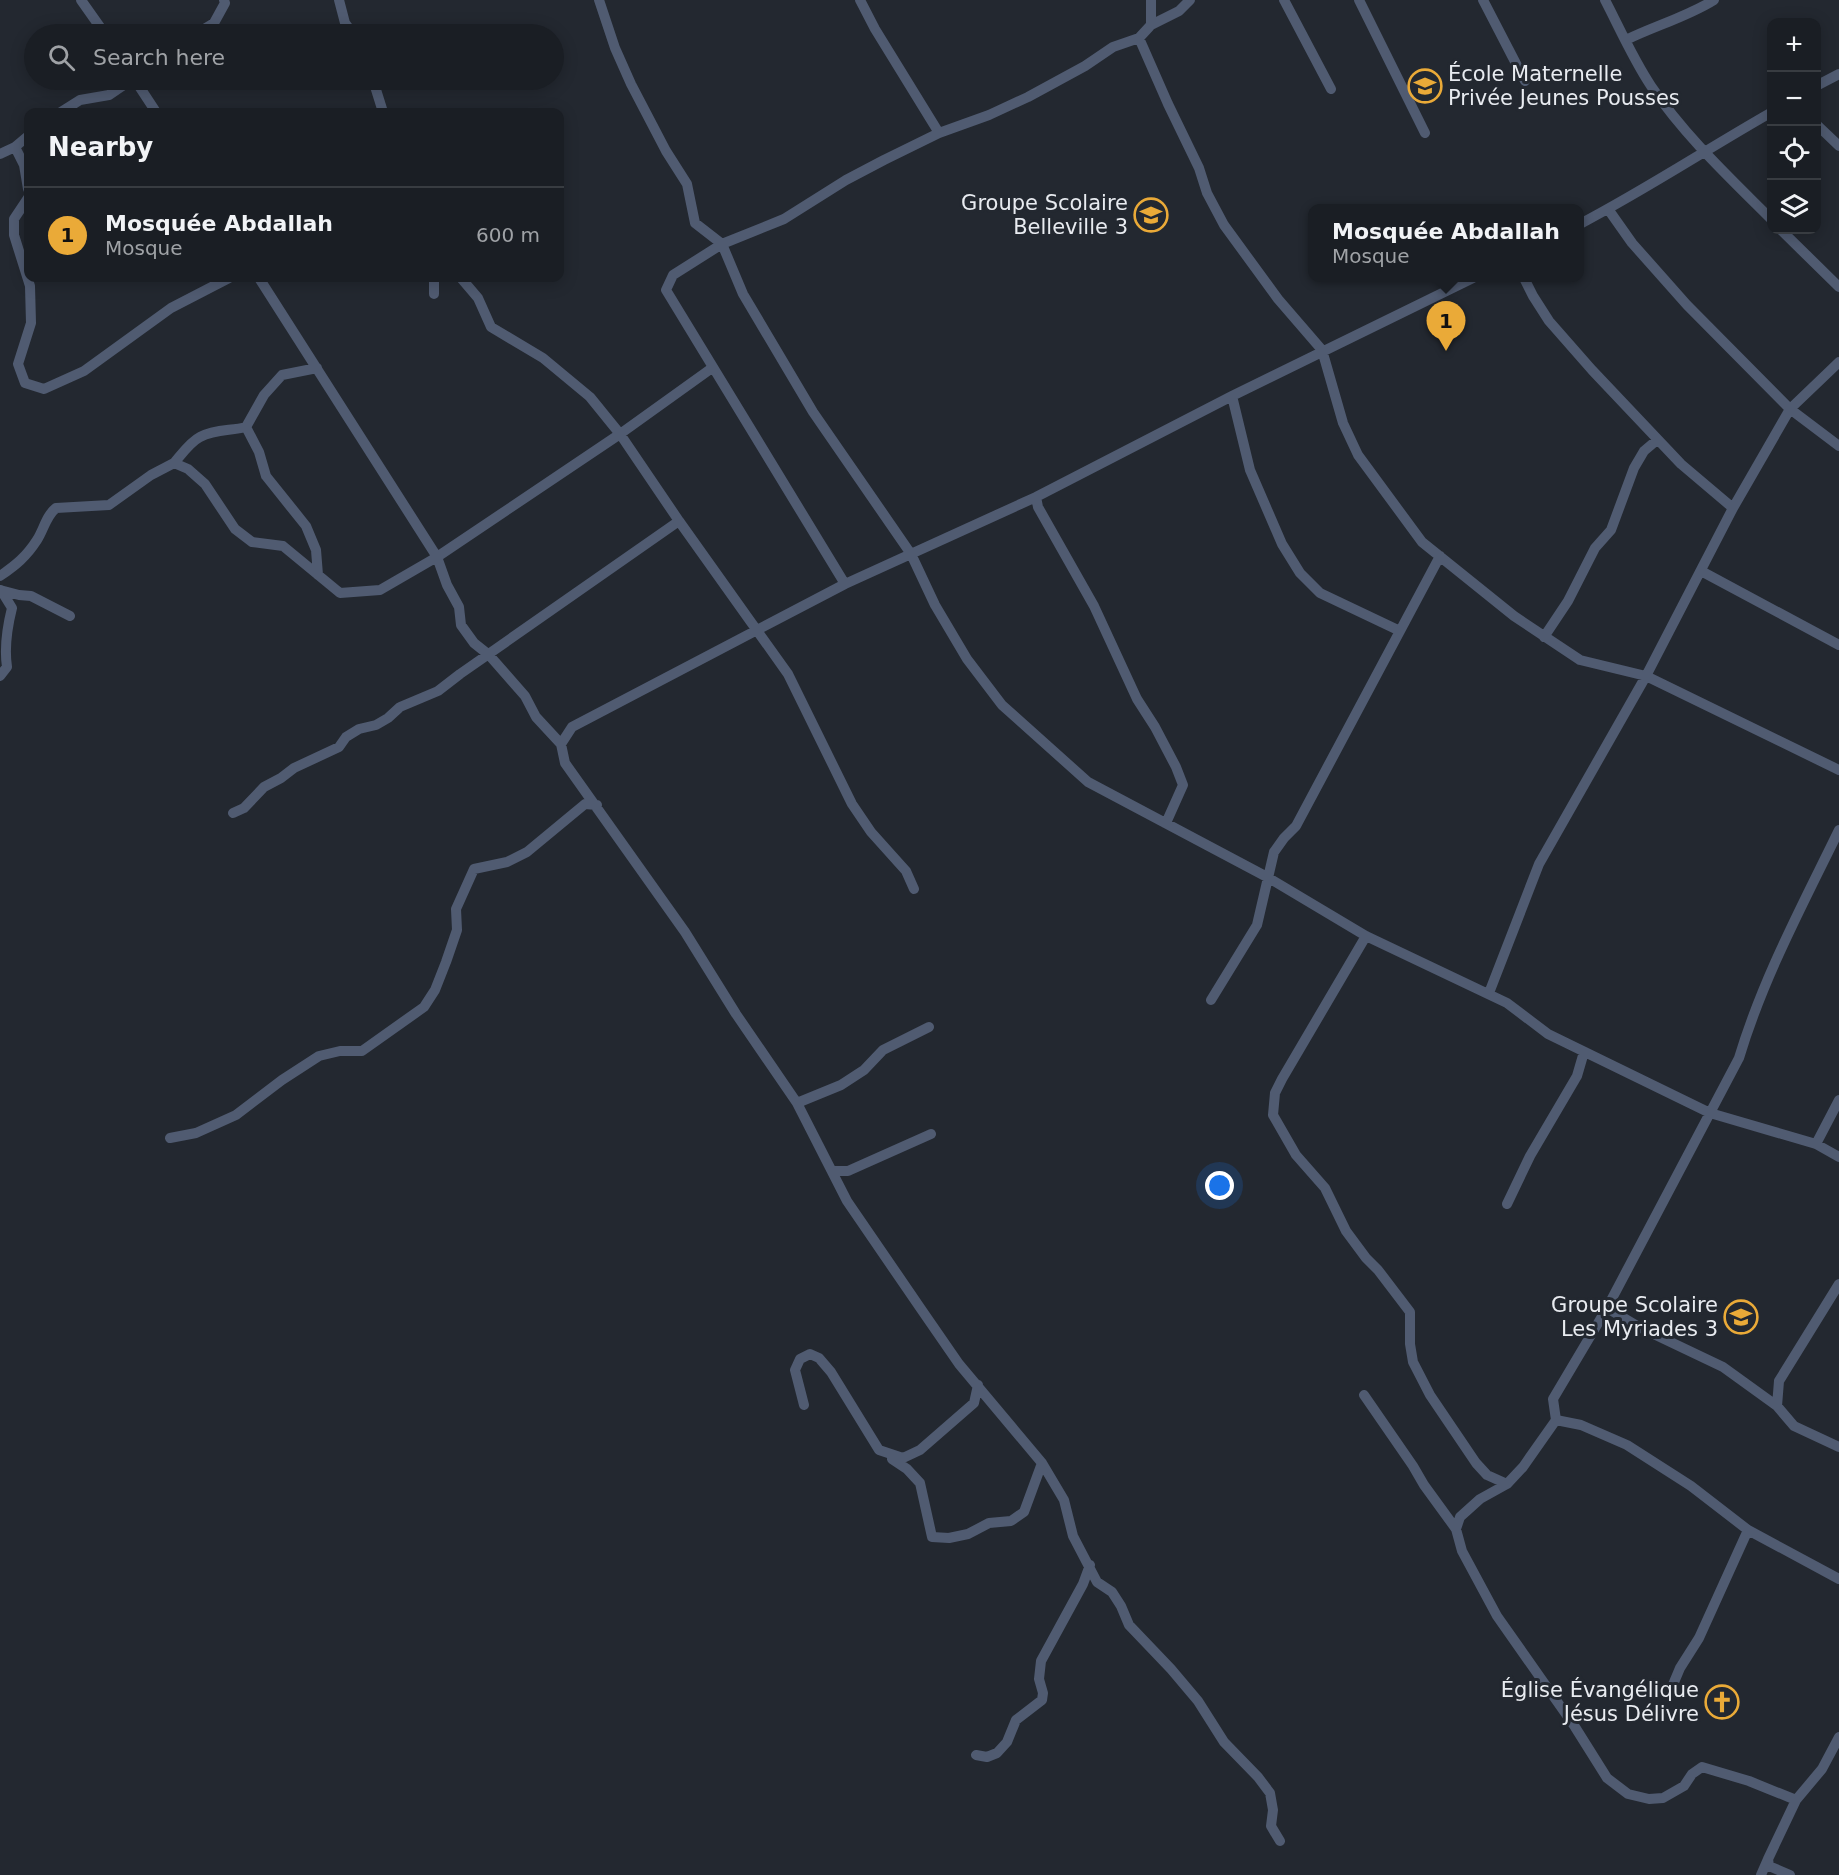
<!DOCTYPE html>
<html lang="en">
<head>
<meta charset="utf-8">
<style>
	body { margin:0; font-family:"DejaVu Sans",sans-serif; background:#272b31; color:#f1f3f6 }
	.controls { position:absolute; right:18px; top:18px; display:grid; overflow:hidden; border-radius:12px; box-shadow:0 3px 15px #0003 }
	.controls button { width:54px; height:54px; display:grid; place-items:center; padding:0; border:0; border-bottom:2px solid #383c41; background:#1a1e24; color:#f1f3f6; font:30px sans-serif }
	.you { position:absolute; left:1220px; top:1186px; width:21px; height:21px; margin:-15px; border:4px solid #fff; border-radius:50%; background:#1a73e8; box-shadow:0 0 0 9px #1a73e833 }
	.badge { display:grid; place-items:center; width:39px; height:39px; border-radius:50%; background:#eaaa38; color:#111; font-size:20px; font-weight:700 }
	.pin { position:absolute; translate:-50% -50px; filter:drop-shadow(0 2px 3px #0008) }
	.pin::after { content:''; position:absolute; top:32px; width:21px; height:18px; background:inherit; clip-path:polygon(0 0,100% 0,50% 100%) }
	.popup { position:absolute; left:1308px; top:204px; width:276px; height:78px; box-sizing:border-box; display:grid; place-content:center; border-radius:12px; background:#1a1e24; filter:drop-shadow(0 2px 4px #0005); font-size:20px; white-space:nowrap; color:#9fa2a6 }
	.popup b { font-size:22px; color:#f1f3f6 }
	.popup::after { content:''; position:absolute; left:50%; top:100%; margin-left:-12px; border:12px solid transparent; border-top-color:#1a1e24 }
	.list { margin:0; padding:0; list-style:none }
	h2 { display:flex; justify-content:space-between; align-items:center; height:78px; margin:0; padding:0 24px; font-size:26px }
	h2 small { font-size:20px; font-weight:400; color:#9fa2a6 }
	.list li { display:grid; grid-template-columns:39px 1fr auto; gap:18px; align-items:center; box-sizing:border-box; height:96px; padding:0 24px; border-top:2px solid #383c41 }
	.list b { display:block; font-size:22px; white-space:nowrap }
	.list p { margin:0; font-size:20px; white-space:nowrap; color:#9fa2a6 }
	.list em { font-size:20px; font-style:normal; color:#9fa2a6 }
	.icon { flex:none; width:33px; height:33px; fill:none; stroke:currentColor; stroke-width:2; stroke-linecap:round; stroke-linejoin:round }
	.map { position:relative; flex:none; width:1839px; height:1875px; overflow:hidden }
	.search { position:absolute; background:#1a1e24; box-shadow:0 3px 15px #0003; left:24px; top:24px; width:540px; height:66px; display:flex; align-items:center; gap:15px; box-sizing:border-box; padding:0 21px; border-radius:33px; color:#9fa2a6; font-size:22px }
	.panel { position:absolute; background:#1a1e24; box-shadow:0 3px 15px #0003; left:24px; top:108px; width:540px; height:174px; border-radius:12px }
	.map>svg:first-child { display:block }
</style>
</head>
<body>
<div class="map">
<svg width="1839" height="1875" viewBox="0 0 1839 1875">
	<rect width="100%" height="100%" fill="#232830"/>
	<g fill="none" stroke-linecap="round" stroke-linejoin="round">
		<path stroke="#505b71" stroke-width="10" d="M81,0L105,34
			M339,0L345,23L353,34
			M599,0L615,48L631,84L666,151L687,184L695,223L722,244L743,294L813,412L911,554L935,605L967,659L1002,705L1088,782L1267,877L1366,936L1507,1003L1548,1034L1710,1113L1816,1144L1839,1157
			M860,0L875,29L939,133
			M1151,0V25
			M1284,0L1331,89
			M1359,0L1425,133
			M1483,0L1525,81
			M1605,0C1620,29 1633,59 1651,86C1685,136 1729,177 1772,220
			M196,34L214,23L225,3L224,0
			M1139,38L1168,104L1199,168L1207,193L1224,225L1278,299L1322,350L1343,423L1358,455L1422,542L1514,616L1580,660L1646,676L1839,770
			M1626,40C1654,26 1687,17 1714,0
			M135,80L156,112
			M373,80L383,112
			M1816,86L1839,74
			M61,112L80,100L109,95L131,80
			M1816,124L1839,146
			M15,147L24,165L28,189
			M0,154L15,147L28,136
			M28,198L14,219V235L30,286L31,323L18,364L25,383L44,389L84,371L171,308L229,278
			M1608,209L1632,243L1687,305L1790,409L1839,446
			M1580,224C1645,190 1707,149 1772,112
			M1781,230L1839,287
			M259,278L437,557L447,585L459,607L461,625L474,643L489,655L525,696L536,717L561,744L565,763L685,932L736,1014L797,1103L847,1201L921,1309L959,1364L1042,1463L1064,1500L1073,1536L1097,1582L1112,1592L1121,1606L1129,1625L1171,1669L1198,1701L1224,1742L1258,1777L1270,1793L1273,1810L1271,1826L1280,1841
			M434,278V294
			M461,278L478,298L491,327L543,358L590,397L620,434L679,521L788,674L852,804L871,832L906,871L914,889
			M1524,278L1533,296L1549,321L1592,370L1681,464L1733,508
			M1232,396L1250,470L1282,544L1300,573L1320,593L1400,631
			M246,427L259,452L266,476L306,526L316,550L318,575
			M174,463C181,455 190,442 200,437C215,429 231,431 246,427L264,395L282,375L317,368
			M1036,497L1038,507L1094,606L1137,699L1155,727L1176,767L1183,785L1166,823
			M1701,571L1839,645
			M0,576C16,565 26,557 37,540C44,529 46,516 56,508L109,505L151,475L174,463L188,469L205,484L235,529L252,542L283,546L340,593L380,590L437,557L620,434L712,368
			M845,584L666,290L673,275L722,244L784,219L846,180L884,160L939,133L989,115L1028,97L1085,66L1113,47L1139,38L1151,25L1179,11L1190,0
			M0,590L19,595L31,596L70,616
			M1544,637L1568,601L1595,548L1611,530L1634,468L1644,451L1657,440
			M0,676L7,667C4,647 7,628 12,608L1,590
			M561,744L572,727L845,584L1036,497L1232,396L1473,278
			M233,813L244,808L264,787L281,778L294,768L339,747L346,737L359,729L376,725L388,718L400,707L438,691L460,674L679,521
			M1366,936L1282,1079L1275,1093L1273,1115L1296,1155L1325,1188L1346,1231L1366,1258L1378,1270L1410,1312V1344L1413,1362L1430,1395L1476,1463L1487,1475L1507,1484
			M1489,993L1539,864L1646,676L1733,508L1790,409L1839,362
			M1211,1000L1257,925L1274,852L1284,838L1296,826L1440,556
			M797,1103L841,1085L864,1070L883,1050L929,1027
			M170,1138L196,1133L236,1115L282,1080L319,1056L340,1051H362L424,1007L435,990L446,962L457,930L456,909L474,869L507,862L527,852L585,804L597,805
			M1816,1144L1839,1100
			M832,1171H848L931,1134
			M1507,1204L1530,1156L1577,1076L1584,1052
			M1607,1308L1639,1327L1723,1367L1777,1406L1794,1426L1839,1447
			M1364,1395L1413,1466L1424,1485L1456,1529L1462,1551L1497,1616L1575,1727L1607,1778L1628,1794L1649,1799L1663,1798L1684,1786L1692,1774L1702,1767L1749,1781L1796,1800
			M804,1405L795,1370L800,1359L810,1354L819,1358L831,1372L879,1450L903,1458L920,1450L974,1403L978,1385
			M1777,1406L1779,1381L1839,1284
			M1556,1420L1581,1425L1627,1445L1691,1486L1748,1530L1839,1579
			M892,1459L907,1469L920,1483L932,1537L949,1538L968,1534L989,1523L1011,1521L1024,1512L1042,1463
			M1456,1529L1460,1517L1480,1499L1507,1484L1523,1467L1556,1420L1553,1399L1607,1308L1739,1058C1763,978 1803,904 1839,830
			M1672,1687L1680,1668L1699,1638L1748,1530
			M976,1755L987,1757L997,1753L1007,1742L1016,1720L1042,1700L1043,1693L1039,1679L1041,1661L1083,1584L1090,1565
			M1761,1875L1768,1859
			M1790,1875L1769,1866L1768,1859L1796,1800L1822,1769L1839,1737"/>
	</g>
	<defs>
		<g id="school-ring" transform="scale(1.725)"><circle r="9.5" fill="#232830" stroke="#eaaa38" stroke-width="1.5"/><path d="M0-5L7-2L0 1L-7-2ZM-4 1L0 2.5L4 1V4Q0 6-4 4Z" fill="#eaaa38"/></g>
		<g id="church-ring" transform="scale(1.725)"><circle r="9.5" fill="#232830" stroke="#eaaa38" stroke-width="1.5"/><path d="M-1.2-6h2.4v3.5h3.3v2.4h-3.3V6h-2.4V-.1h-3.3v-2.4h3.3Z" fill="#eaaa38"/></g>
	</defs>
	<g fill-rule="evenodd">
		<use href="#school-ring" x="1425" y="86"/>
		<use href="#school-ring" x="1151" y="215"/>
		<use href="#school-ring" x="1741" y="1317"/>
		<use href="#church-ring" x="1722" y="1702"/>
	</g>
	<g text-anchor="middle" stroke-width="6" stroke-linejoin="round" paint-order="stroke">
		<g font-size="21" fill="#e8ebf0" stroke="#232830" text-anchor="end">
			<text x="1448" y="81" text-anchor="start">École Maternelle<tspan x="1448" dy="24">Privée Jeunes Pousses</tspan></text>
			<text x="1128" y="210">Groupe Scolaire<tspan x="1128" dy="24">Belleville 3</tspan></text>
			<text x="1718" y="1312">Groupe Scolaire<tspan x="1718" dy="24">Les Myriades 3</tspan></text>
			<text x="1699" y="1697">Église Évangélique<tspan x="1699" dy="24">Jésus Délivre</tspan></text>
		</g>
	</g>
</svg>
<div class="controls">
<button>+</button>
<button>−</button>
<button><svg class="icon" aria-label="locate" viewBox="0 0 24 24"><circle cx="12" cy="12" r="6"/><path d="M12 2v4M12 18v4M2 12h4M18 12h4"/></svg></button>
<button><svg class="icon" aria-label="layers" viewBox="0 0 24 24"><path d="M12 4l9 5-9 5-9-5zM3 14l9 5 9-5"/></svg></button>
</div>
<div class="you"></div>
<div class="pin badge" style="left:1446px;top:351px">1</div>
<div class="popup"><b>Mosquée Abdallah</b>Mosque</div>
<div class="search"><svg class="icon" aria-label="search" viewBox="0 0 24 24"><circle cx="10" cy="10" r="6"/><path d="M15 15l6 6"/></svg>Search here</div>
<section class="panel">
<h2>Nearby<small></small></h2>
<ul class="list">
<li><span class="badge">1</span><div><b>Mosquée Abdallah</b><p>Mosque</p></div><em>600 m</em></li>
</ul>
</section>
</div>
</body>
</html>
